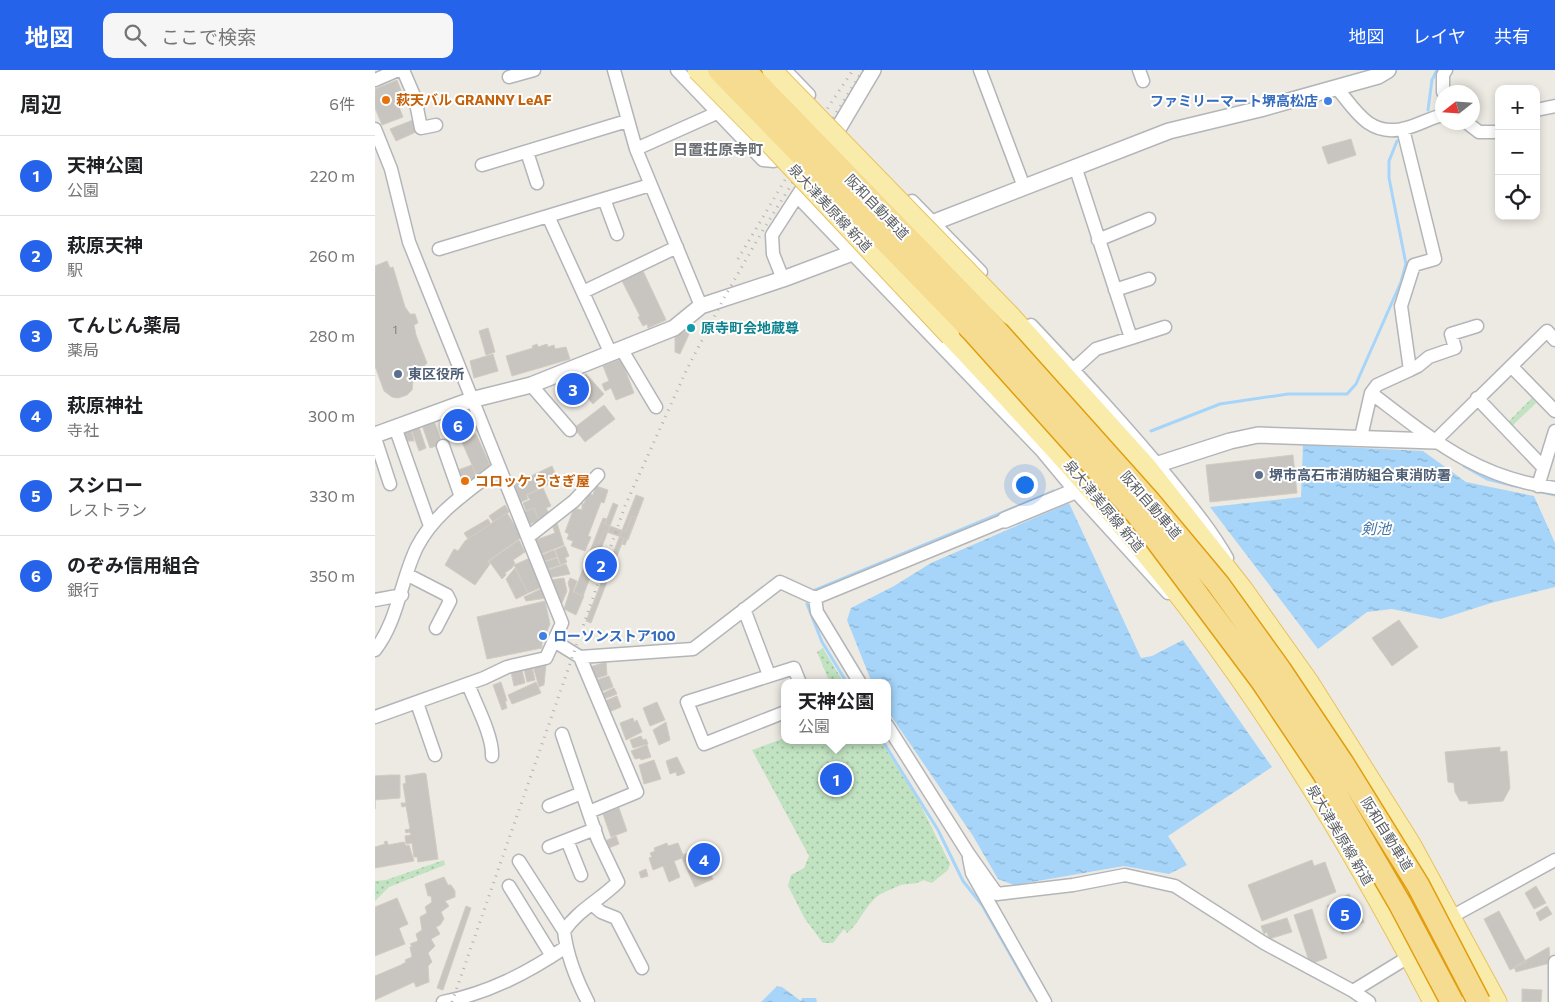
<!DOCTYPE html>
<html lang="ja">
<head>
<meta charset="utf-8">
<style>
	body { margin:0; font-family:Commissioner,"Noto Sans JP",sans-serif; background:#f6f6f6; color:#202124 }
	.controls { position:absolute; right:15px; top:15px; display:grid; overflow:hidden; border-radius:10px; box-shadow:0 2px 8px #0003 }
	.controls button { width:45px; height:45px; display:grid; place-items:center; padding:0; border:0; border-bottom:1px solid #e0e0e0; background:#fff; color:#202124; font:25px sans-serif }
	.compass { position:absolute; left:1060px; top:15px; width:45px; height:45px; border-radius:50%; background:#fff; box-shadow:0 2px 8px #0003; rotate:253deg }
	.you { position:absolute; left:649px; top:414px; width:18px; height:18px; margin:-12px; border:4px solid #fff; border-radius:50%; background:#1a73e8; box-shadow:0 0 0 8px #1a73e833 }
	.badge { display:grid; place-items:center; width:32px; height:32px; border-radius:50%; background:#2563eb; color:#fff; font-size:16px; font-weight:700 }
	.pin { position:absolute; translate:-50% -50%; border:2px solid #fff; box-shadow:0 1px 5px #0006 }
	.popup { position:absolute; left:406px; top:609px; width:110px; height:65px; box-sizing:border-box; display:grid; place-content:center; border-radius:10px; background:#fff; filter:drop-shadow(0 1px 4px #0005); font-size:16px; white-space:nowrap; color:#757577 }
	.popup b { font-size:19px; color:#202124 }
	.popup::after { content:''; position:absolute; left:50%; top:100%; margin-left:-10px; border:10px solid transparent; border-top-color:#fff }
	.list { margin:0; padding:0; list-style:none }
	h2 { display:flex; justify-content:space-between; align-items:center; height:65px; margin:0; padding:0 20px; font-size:21px }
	h2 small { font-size:16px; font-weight:400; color:#757577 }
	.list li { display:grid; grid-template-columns:32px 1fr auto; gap:15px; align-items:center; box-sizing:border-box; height:80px; padding:0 20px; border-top:1px solid #e0e0e0 }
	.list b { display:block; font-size:19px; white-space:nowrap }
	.list p { margin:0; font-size:16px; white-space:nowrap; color:#757577 }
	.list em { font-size:16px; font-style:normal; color:#757577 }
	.icon { flex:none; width:28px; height:28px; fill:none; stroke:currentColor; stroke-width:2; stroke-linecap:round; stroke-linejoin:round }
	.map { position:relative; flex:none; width:1180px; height:932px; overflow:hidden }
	header { display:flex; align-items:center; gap:30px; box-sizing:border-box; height:70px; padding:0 25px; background:#2563eb; color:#fff }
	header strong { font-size:24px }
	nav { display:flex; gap:28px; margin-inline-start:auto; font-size:18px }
	.search { width:350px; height:45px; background:#f6f6f6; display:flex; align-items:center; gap:12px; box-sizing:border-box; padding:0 18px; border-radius:10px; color:#757577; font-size:19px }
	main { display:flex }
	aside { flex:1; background:#fff }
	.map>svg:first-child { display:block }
</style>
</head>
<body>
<header>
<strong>地図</strong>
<div class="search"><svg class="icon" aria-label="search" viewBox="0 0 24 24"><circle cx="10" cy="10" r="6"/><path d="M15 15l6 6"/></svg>ここで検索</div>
<nav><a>地図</a><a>レイヤ</a><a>共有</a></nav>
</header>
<main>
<aside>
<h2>周辺<small>6件</small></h2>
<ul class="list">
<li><span class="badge">1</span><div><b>天神公園</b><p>公園</p></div><em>220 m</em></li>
<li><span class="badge">2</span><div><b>萩原天神</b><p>駅</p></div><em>260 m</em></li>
<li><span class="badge">3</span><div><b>てんじん薬局</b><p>薬局</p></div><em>280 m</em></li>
<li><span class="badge">4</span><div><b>萩原神社</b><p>寺社</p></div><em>300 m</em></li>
<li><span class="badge">5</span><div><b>スシロー</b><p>レストラン</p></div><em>330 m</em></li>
<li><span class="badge">6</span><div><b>のぞみ信用組合</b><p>銀行</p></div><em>350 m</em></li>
</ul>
</aside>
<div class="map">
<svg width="1180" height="932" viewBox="0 0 1180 932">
	<defs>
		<pattern id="grass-dots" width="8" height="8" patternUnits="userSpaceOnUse" patternTransform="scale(1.25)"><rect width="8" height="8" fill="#c1e3c1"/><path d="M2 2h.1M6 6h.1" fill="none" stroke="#a0bba0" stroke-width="1.8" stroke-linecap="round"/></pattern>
		<pattern id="water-ripples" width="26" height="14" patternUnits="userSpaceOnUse" patternTransform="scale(1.25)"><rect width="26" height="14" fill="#a6d5f9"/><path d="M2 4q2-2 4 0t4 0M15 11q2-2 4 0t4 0" fill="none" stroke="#8ab0cd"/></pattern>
	</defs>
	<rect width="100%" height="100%" fill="#edeae3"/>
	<path fill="url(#grass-dots)" d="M1157,328L1161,333L1136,357L1132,353Z
		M448,578L449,580L469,613H455L442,582Z
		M410,668V670H505L542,728L575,794L573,800L557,813L548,810C542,815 533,813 526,815C519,818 511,821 504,825C490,835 485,853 472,863L469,859L458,873H448L430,849L413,816L416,805L429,798L434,786L377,680Z
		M69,790L70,795L14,817L0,831V811L11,810Z"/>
	<path fill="url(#water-ripples)" d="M928,375L1048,381L1091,412L1159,426L1180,473V517L1116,533L1066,549L1017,539L992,542L943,579L835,437L926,427Z
		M694,433L766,588L777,586L808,570L897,697L793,766L812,795L794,804L749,796L639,815L623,809L598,766L512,640V613H497L472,550L476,538L519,516L556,493Z
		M402,916L407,917L426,931L427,928H441L442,932H386Z"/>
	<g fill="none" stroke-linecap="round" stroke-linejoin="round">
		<path stroke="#a6d5f9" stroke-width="3" d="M1053,40L1057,10L1062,0
			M776,361L845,334L913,324H972L981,314L1026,212L1031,194L1014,108V91L1022,71
			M1089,396L1112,409L1140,416
			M1154,419L1180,425
			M438,521L679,421
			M432,534L447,572L472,613
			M507,670L563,760L588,811L607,835L656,921"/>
	</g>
	<path fill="#c8c5c0" stroke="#d1ccc1" d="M22,10L29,28L26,29L29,36L24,37L28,47L7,55L0,38V19Z
		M38,50L41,62L21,71L15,59Z
		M976,69L981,85L953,94L947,77Z
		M12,191L15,198L18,197L30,237L35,244H40L43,253L39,255L41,265L52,293L46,300L35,301L38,311L37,320L32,325L23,328L17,327L9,321L0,296V196Z
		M268,201L291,250L273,258L272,254L268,256L263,247L265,246L247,211Z
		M113,258L120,282L111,285L104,261Z
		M311,261L315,262L305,284L300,282V266Z
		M162,274L163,277L172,274L173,277L179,275L180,279L191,277L195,289L137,306L131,286L158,278L157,276Z
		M118,284L123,301L99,308L95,291Z
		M246,289L259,323L241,330L236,318L230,321L227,314L234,311L228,296Z
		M211,304L229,324L218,334L212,327L209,329L204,323L206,321L200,314Z
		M229,335L240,349L210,372L199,358Z
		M89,344L94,346L99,359L94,361L96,364L73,372L66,352Z
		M59,351L67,374L55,378L47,355Z
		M44,357L51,378L44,381L36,358Z
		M36,360L39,371H30L28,365Z
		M101,364L115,395L111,401L102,406L86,370Z
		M918,385L922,423L835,432L831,395Z
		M97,395L102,409L85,417L80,401Z
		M177,396L183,410L151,425L153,429L146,432L139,414Z
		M221,416L233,420L229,433L226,432L213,466L216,467L210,481L196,476L198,471L192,469L194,464L190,462L199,438L207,440V433L209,434L213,423L218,425Z
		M168,418L176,436L171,438L175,445L164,450L159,438L151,441L148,433L155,430L152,425Z
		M261,425L269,428L253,470L249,468L216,553L211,551Z
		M238,433L243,435L208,526L199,522L226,453L230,454Z
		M130,435L134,442L118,452L114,446Z
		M159,438L164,450L153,455L147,443Z
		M132,443L147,467L113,491L115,494L100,515L70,495L79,479L83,481L90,471Z
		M257,446L261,447L250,475L247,474L249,468L229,461L223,476L218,475L228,448L232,449L230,454L251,462Z
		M113,449L116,454L93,469L89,463Z
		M182,453L189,475L166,484L161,470L180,463L177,455Z
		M144,470L150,482L138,490L140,493L137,498L130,503L131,505L127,509L114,491Z
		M190,476L194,486L190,488L192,492L186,495L180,480Z
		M179,480L182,487L167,492L165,486Z
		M155,488L167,517L153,523L139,495Z
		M182,488L185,495L170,500L167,493Z
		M191,494L195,504L173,508L171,501Z
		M140,498L153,523L141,529L131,509Z
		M189,508L192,521L187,533L184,534L175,510Z
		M195,508L202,511L198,522L209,526L201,545L189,539L195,520L193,513Z
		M168,518L172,528L151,531L149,527Z
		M170,531L175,554L167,573V578L112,589L102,547Z
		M1024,550L1043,577L1017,596L997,568Z
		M231,592L232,605L220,609L215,597Z
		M171,594L169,615L164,617L158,596Z
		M157,597L160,610L152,612L149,599Z
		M147,600L150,613L139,616L136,602Z
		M234,606L238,617L223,623L219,611Z
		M126,612L132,631H130L132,638L127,640L118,615Z
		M161,612L166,623L137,634L133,625Z
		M239,618L242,624L229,629L226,624Z
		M242,626L246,637L234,642L230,631Z
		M282,632L290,650L275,656L268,638Z
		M258,648L259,652L262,650L267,662L251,670L245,653Z
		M291,652L295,670L284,675L278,660Z
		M266,666L268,670L271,669L273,674L258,678L255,670Z
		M272,675L276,687L266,690L265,688L260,689L256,681Z
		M1125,677V682L1132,681L1135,718L1128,731L1093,734V731H1085L1080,722L1079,713L1073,712L1070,682Z
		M302,687L310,703L302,706L301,702L295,704L291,691Z
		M279,690L286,709L269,714L264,695Z
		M49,703L51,704L63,789L43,792L42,787H39L37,773L31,774L30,766L36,765L35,762L31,763L30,760L35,759L31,736L27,737L26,733H31L28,714L31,713L30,706Z
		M14,705H25V728L0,730V739V706Z
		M244,738L252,761L236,767L228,744Z
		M241,766L244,774L231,779L228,772Z
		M12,771L13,775L29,772L31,776L34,775L39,791L0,798V777L10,774L9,772Z
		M292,773L293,776L303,773L308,785L307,788L299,791L305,807L294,812L288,796L278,800L274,788L277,787L275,783L280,781L279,778Z
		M324,778L338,809L320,817L306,786Z
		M937,790L939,796L950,792L961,822L887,851L873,815Z
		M271,799L273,806L266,808L264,802Z
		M69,807L73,815H76L80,821V827L70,831L74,836L66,842L69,849L65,855L61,857L65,864L56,869L60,876L53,883L57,892L53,896L54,912L41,917L39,912L0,930V906L26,895L31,892L30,890L37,887L35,877L37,876L35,874L43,871L41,864L47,860L45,847L52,843L50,837L57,832L56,826H53L50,814Z
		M1161,816L1171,833L1159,839L1150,823Z
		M974,824L989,852L967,864L952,836Z
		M22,828L33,854L24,858L30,874L0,886V837Z
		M91,836L96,838L68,920L62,918Z
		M1172,836L1177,844L1165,851L1161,843Z
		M937,839L952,888L935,894L919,845Z
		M1124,841L1151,892L1135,900L1109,849Z
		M912,848L917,862L894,869L892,862L889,864L886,856Z
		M1174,877L1175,893L1141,902L1139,897Z
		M1147,919L1167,920L1166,932H1147Z"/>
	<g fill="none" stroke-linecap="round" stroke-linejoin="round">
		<g stroke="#b3b5b9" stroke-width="15">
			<path id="minor" d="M28,0L40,28L46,58L61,55
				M239,0L261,79L326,236
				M302,0L388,90L399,91L409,80
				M410,0L434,25
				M605,0L649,117
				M764,0L768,11
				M134,7L159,0
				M0,10L23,0
				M962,18C980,40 994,66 1027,59C1040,57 1054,48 1068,45
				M1068,22V5L1071,0
				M1161,40L1180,36
				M1091,52L1104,62H1124
				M0,59L16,99L34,172L187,553L171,588L132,597L109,608L0,647
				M261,79L344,42
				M152,82L162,113
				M107,95L252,51
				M422,126L666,380L700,421L793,523
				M229,129L242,164
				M537,131L606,202
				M723,170L774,149
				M64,179L173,146
				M408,209L398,184L397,165L435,106
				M740,220L774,209
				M208,222L302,177
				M656,255C704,306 752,357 796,411C816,436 836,460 852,488
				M756,268L790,257
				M247,280L281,337
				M236,284L173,146L275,115
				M1137,297L1180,341
				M698,300L721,279L756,268L700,96
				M1035,300L1043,296L1054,287L1080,278L1076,264L1102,256
				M156,315L195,360
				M996,323C1057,369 1101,408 1180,418
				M1102,328L1168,397
				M20,357L55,456
				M986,367L996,323L1002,315L1035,300L1026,236L1039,195L1060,189L1028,59
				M0,368L15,414
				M1060,371L1172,261L1180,270
				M68,376L86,427
				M1163,416L1180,361
				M153,467L199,431L223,405
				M33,505L72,525L75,531L61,558
				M440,528L442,542L485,613
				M0,530L27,525
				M369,539L394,605
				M179,571L205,587L318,579L405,512L440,528L630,450
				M0,580C23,551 26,509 42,477C60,442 93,422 123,398
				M205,587L262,722L214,742
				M93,614C101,635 118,666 117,686
				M42,633L60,685
				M410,642L329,674L312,632L419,598L425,613
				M512,655L593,783L622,824L698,815L750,805L800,816L889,873L978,921L1035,886L1076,847L1180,790
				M187,664L223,770L243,812C225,830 203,840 189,861C192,886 201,909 213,932
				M174,736L207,723
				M192,770L206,805
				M174,777L220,759
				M594,788L597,803L670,932
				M144,791L189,861
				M134,816L177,886
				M217,834L226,842L241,848L267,898
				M978,921L994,932
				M68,932C114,923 152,903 191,877
				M1180,932V892"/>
		</g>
		<g stroke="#b3b5b9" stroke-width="18">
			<path id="tertiary" d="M463,59L498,0
				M539,160L794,61L885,39L1003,6L1013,0
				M0,365L96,330L156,315L299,258L326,236L408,209L501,174
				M762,401L855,371L883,365L1060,371
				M630,450L700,421L721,414"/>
		</g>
		<g stroke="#e8c161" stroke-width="21">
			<path id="primary" d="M635,245L772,397L868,519L934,612L1036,774L1122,932
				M575,266C659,356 744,446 818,544C910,666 988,797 1058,932"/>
		</g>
		<use href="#minor" stroke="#fff" stroke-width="12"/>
		<use href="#tertiary" stroke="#fff" stroke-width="15"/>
		<use href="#primary" stroke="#f9ecab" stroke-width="19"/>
		<path stroke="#b1b2b2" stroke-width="3" stroke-dasharray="1 6" stroke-linecap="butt" d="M363,189L454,36L478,0
			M77,932L250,436L312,299L349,228L388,160L488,0"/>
		<g stroke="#e8c161" stroke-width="21" stroke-linecap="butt">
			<path id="primary-bridge" d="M322,0L396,75L575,266
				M397,0L635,245"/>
		</g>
		<g stroke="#e19e0f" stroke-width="25" stroke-linecap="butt">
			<path id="motorway-bridge" d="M344,0L597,260L762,444L887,611L948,702L1025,834L1077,932
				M369,0L609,247L772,429L843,514L905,600L968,694L1043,815L1104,932"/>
		</g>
		<use href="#primary-bridge" stroke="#f9ecab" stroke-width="19"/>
		<use href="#motorway-bridge" stroke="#f6dc91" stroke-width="22"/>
	</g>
	<g fill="#e8710a" stroke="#fff" stroke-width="2">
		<circle cx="11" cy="30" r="5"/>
		<circle cx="90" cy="411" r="5"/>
	</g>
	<g fill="#3f7fe0" stroke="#fff" stroke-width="2">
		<circle cx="953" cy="31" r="5"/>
		<circle cx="168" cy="566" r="5"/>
	</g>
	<circle fill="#0f9aa8" stroke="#fff" stroke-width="2" cx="316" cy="258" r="5"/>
	<g fill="#5c6f8a" stroke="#fff" stroke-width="2">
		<circle cx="23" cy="304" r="5"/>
		<circle cx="884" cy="405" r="5"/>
	</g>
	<g text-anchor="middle" stroke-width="4" stroke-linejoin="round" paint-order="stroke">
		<g font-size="11" fill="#76787a">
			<text x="20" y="264">1</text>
		</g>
		<g font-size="14" font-weight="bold" fill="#c56008" stroke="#fff" text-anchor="start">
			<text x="21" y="35">萩天バル GRANNY LeAF</text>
			<text x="100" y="416">コロッケ うさぎ屋</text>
		</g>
		<g font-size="14" font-weight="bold" fill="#366cbe" stroke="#fff" text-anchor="end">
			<text x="943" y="36">ファミリーマート堺高松店</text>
			<text x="178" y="571" text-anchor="start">ローソンストア100</text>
		</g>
		<g font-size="14" fill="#5b5e62" stroke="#fff">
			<text transform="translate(502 137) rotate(46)" y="5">阪和自動車道</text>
			<text transform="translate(455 138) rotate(47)" y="5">泉大津美原線 新道</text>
			<text transform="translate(776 435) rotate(49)" y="5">阪和自動車道</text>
			<text transform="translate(729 436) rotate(50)" y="5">泉大津美原線 新道</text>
			<text transform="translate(1012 764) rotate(58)" y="5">阪和自動車道</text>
			<text transform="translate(965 765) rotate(59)" y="5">泉大津美原線 新道</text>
		</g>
		<g font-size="14" font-weight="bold" fill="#0d838f" stroke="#fff" text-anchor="start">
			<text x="326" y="263">原寺町会地蔵尊</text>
		</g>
		<g font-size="14" font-weight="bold" fill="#4e5e75" stroke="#fff" text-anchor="start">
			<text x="33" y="309">東区役所</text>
			<text x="894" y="410">堺市高石市消防組合東消防署</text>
		</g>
		<g font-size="15" font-weight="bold" fill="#6c7074" stroke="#fff">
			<text x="343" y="85">日置荘原寺町</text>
		</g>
		<g font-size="15" font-style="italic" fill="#4577aa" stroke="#fff">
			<text x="1001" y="464">剣池</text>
		</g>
	</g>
</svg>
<div class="controls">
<button>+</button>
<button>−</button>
<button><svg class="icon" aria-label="locate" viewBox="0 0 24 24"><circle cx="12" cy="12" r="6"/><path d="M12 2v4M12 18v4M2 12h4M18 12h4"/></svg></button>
</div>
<svg class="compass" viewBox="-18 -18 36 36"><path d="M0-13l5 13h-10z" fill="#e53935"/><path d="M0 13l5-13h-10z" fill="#757577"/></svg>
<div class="you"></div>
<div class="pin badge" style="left:461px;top:709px">1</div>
<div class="popup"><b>天神公園</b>公園</div>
<div class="pin badge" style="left:226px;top:495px">2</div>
<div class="pin badge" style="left:198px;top:319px">3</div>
<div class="pin badge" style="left:329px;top:789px">4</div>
<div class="pin badge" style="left:970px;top:844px">5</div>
<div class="pin badge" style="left:83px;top:355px">6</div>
</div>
</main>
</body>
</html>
